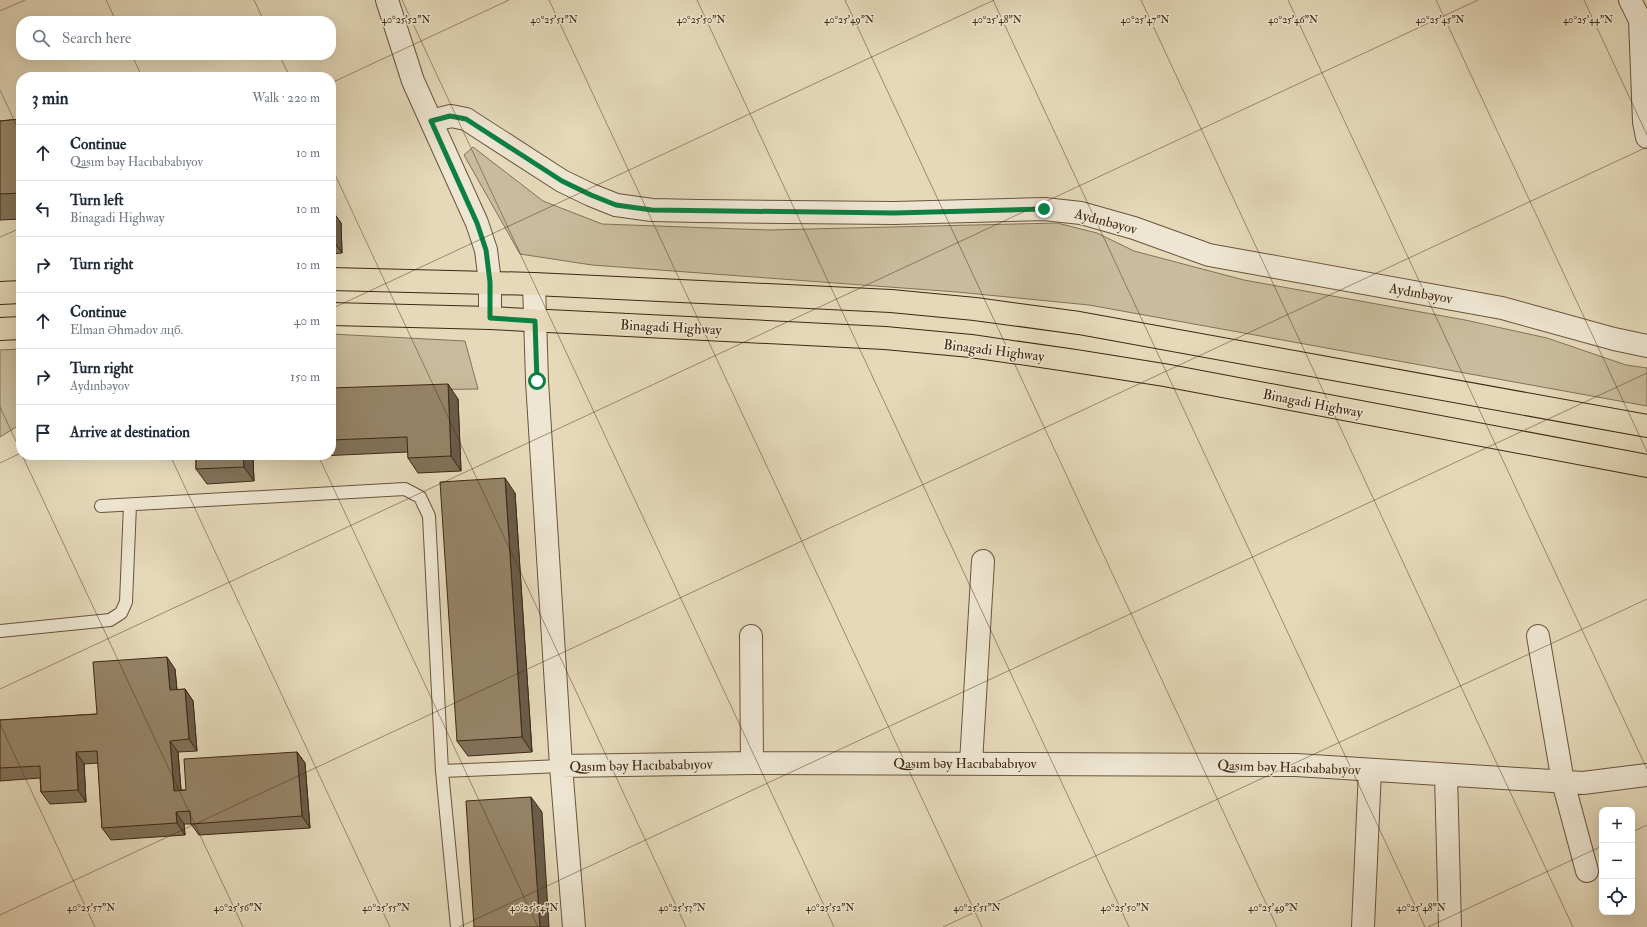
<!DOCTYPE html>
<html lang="en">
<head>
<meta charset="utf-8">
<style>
	body { margin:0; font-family:"IM FELL Double Pica",serif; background:#f2f2f3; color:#1f2937 }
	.controls { position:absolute; right:12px; bottom:12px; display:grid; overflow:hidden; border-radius:8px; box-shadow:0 4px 16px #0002 }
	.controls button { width:36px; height:36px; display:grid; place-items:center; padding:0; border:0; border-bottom:1px solid #e0e1e3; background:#fff; color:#1f2937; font:20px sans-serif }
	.stop { position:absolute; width:12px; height:12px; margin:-9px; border:3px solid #0b8043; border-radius:50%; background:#fff }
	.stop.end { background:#0b8043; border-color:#fff; box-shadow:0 1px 4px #0008 }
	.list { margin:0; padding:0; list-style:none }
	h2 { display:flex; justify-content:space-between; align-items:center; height:52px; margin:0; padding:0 16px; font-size:17px }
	h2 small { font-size:13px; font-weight:400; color:#747a83 }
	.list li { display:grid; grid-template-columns:26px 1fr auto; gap:12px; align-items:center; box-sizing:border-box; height:56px; padding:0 16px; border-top:1px solid #e0e1e3 }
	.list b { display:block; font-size:15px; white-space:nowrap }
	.list p { margin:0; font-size:13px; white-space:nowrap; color:#747a83 }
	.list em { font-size:13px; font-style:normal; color:#747a83 }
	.icon { flex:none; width:22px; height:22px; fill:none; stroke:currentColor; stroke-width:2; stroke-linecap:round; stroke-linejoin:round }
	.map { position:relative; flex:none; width:1647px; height:927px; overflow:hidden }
	.search { position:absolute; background:#fff; box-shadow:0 4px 16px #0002; left:16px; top:16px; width:320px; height:44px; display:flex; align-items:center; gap:10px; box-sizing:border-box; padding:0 14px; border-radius:16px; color:#747a83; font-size:15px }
	.panel { position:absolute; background:#fff; box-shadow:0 4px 16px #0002; left:16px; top:72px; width:320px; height:388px; border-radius:16px }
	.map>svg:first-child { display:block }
</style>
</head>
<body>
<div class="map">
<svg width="1647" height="927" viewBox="0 0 1647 927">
	<rect width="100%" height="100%" fill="#e5d9ba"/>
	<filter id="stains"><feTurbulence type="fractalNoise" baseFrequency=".005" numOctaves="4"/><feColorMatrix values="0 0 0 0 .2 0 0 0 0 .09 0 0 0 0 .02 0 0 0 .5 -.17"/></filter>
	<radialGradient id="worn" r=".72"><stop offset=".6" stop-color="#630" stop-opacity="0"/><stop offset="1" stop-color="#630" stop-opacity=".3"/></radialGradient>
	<path fill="#c9bb9d" stroke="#847158" d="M473,147L543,201L602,224L768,230L1057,223L1097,233L1134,251L1244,280L1465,320L1547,338L1626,365L1647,368V406L1089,305L957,292L592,265L520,254L464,155Z
		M331,334L465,341L478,389L331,391Z
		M21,349V424L0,437V350Z"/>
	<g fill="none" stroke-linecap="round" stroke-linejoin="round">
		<g stroke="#69543c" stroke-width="14">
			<path id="service" d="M101,506L405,489L420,497L429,516L442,771L457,927
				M0,631L110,620L121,613L126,602L130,505
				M442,771L561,766"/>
		</g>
		<g stroke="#69543c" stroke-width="24">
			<path id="minor" d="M387,0L413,81L477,223L486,250L490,282V318
				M1630,0L1640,20L1644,122L1647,137
				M431,121L451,116L466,119L562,181L591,195L616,205L652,210L698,211L894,213L1044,209L1081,213L1134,228L1209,255L1502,308L1614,339L1647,346
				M534,284L537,381L561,766L574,927
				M751,636L752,763
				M1538,636L1563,782L1587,871
				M971,763L983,561
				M561,766L752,763L1296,765L1583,783L1647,775
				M1446,775L1450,927
				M1363,927L1370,770"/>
		</g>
		<g stroke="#402712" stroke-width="24">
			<path id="primary" d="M331,279L534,284L891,301L975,309L1079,323L1647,426
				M0,293L21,292
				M331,314L490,318L885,338L971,346L1075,361L1164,375L1647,466
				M0,329L21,328"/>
		</g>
		<use href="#service" stroke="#eee6d2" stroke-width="12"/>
		<use href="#minor" stroke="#eee6d2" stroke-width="22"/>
		<use href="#primary" stroke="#e5d9ba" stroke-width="22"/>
	</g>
	<path fill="#81725a" stroke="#402712" d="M21,119V219L0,220V121Z
		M331,209L341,223L342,253L331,254Z
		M331,388L458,399L461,471L418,473L408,458V452L253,459L254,481L207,484L196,469V455H331Z
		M515,493L532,752L468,756L457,741Z
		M175,669L177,690L185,689L193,701L197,751L178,752L181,790H186L297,752L305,763L310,828L199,835L191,824H184L185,835L111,840L102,828L98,763L84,764L86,802L50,804L41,792L40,778L0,781V720L97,714Z"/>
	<path fill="#695c4a" stroke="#402712" d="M331,209L341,223L342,253L331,238Z
		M448,384L458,399L461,471L451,456Z
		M243,455H251L253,459L254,481L244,467Z
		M505,478L515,493L532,752L522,737Z
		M167,657L175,669L178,702L170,690Z
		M185,689L193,701L197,751L189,739Z
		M170,741L178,752L182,803L174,791Z
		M76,752L84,764L86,802L78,790Z
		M297,752L305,763L310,828L302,816Z
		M531,797L542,812L549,927H540Z
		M176,812L184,824L185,835L177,823Z"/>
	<path fill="#968469" stroke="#402712" d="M21,119V193L0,194V121Z
		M448,384L451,456L408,458L407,437L331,440V388Z
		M196,455H243L244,467L196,469Z
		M505,478L522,737L457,741L440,482Z
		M167,657L170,690L185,689L189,739L170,741L174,791L186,790L184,759L297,752L302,816L191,824L190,811L176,812L177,823L102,828L97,751L76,752L78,790L41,792L40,766L0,768V720L97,714L93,662Z
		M531,797L540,927H474L466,801Z"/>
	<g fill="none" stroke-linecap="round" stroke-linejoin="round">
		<path stroke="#0b8043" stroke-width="5" d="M537,381L535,321L490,318V282L486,250L477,223L431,121L450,116L466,119L562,181L591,195L616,205L652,210L894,213L1044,209"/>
	</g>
	<path fill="none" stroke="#402712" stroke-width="1" stroke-opacity="0.45" d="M106,0L116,21M254,0L264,21M402,0L834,927M549,0L982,927M697,0L1129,927M845,0L1277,927M993,0L1425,927M1141,0L1573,927M1288,0L1647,769M1436,0L1647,452M1584,0L1647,135M0,11L25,0M132,55L142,77M279,55L290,77M331,83L509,0M0,90L21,135M331,166L686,927M0,237L21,228M331,309L994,0M0,407L21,452M22,455L243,927M170,455L390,927M318,455L538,927M0,463L21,453M0,689L1478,0M0,724L95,927M1632,832L1647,825M0,915L1647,147M459,927L1647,373M943,927L1647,599M1428,927L1602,846"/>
	<g text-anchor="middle" stroke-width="3" stroke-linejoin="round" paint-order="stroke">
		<g font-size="14" fill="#402712" stroke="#eee6d2">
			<text transform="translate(1106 221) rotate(15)" y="5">Aydınbəyov</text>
			<text transform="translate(1421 293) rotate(10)" y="5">Aydınbəyov</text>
			<text transform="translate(671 327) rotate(3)" y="5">Binagadi Highway</text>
			<text transform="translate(994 350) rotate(7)" y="5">Binagadi Highway</text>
			<text transform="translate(1313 403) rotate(11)" y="5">Binagadi Highway</text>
			<text x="965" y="768">Qasım bəy Hacıbababıyov</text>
			<text transform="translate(641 765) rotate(-1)" y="5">Qasım bəy Hacıbababıyov</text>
			<text transform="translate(1289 767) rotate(2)" y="5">Qasım bəy Hacıbababıyov</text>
		</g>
	</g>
	<g font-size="10" text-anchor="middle" fill="#402712" stroke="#eee6d2" stroke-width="3" stroke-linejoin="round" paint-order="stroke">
		<text x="406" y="23">40°25'52"N</text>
		<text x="554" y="23">40°25'51"N</text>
		<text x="701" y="23">40°25'50"N</text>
		<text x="849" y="23">40°25'49"N</text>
		<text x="997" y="23">40°25'48"N</text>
		<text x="1145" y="23">40°25'47"N</text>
		<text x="1293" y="23">40°25'46"N</text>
		<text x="1440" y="23">40°25'45"N</text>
		<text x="1588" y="23">40°25'44"N</text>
		<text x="91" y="911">40°25'57"N</text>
		<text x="386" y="911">40°25'55"N</text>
		<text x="534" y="911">40°25'54"N</text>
		<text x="682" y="911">40°25'53"N</text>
		<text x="830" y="911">40°25'52"N</text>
		<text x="977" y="911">40°25'51"N</text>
		<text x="1125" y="911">40°25'50"N</text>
		<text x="1273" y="911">40°25'49"N</text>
		<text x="1421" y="911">40°25'48"N</text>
		<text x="238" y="911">40°25'56"N</text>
	</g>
	<rect width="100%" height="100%" filter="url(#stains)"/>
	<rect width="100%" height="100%" fill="url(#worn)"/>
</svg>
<div class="controls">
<button>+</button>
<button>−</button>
<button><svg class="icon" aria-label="locate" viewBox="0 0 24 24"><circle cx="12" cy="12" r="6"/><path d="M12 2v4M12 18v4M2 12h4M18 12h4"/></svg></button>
</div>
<div class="stop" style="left:537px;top:381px"></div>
<div class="stop end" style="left:1044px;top:209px"></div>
<div class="search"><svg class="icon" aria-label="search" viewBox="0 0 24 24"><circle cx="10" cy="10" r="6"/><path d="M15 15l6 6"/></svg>Search here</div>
<section class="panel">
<h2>3 min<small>Walk · 220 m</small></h2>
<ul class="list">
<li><svg class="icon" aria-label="ahead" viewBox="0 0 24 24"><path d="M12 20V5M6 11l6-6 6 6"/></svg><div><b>Continue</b><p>Qasım bəy Hacıbababıyov</p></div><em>10 m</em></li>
<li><svg class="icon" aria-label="left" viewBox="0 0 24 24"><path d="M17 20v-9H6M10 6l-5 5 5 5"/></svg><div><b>Turn left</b><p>Binagadi Highway</p></div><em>10 m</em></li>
<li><svg class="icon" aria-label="right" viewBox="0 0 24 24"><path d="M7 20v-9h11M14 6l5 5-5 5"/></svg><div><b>Turn right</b></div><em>10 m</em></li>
<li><svg class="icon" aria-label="ahead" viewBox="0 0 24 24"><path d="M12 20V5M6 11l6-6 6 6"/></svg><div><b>Continue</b><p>Elman Əhmədov лцб.</p></div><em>40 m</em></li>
<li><svg class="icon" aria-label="right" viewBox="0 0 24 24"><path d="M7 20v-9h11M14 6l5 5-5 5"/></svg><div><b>Turn right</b><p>Aydınbəyov</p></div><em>150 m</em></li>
<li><svg class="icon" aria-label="arrive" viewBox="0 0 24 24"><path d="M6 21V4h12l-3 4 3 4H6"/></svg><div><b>Arrive at destination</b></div></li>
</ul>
</section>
</div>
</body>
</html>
